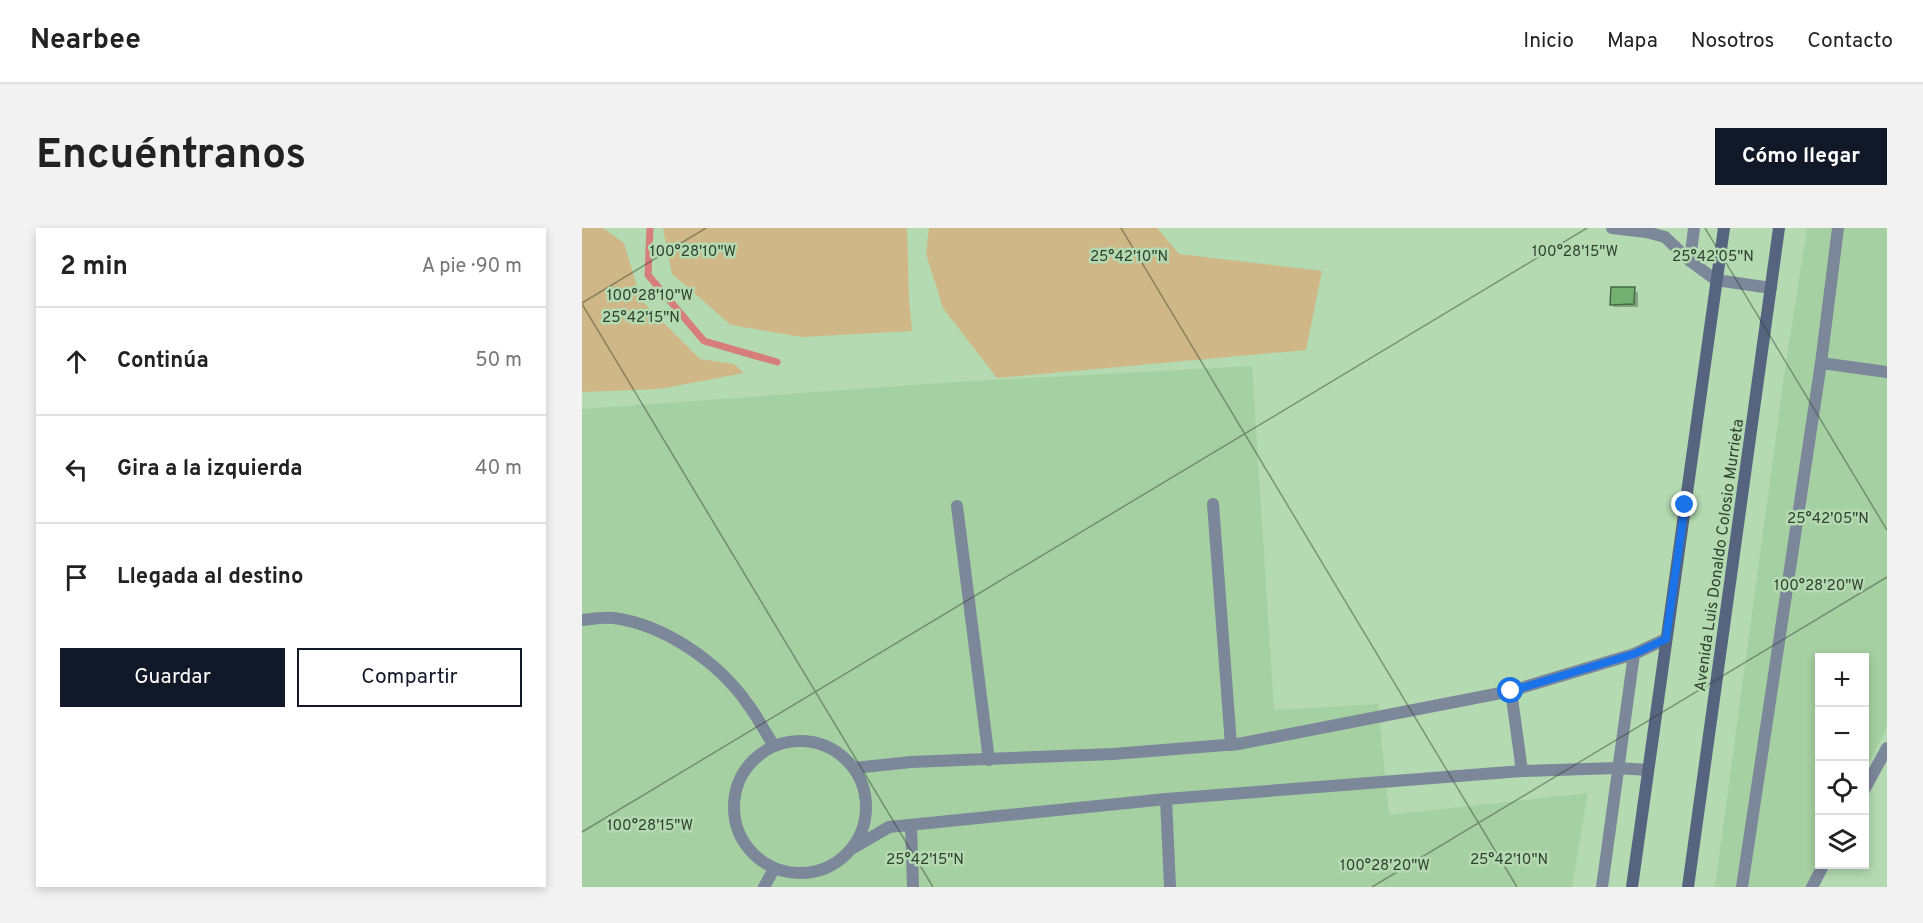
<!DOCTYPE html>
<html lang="es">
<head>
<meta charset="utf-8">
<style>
	body { margin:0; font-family:Overpass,sans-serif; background:#f2f2f2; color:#222 }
	.controls { position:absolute; right:18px; bottom:18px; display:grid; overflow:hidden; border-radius:0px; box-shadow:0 3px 9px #0003 }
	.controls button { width:54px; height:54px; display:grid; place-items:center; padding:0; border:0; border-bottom:2px solid #e0e0e0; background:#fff; color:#222; font:30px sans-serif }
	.stop { position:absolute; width:18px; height:18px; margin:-14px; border:4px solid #1a73e8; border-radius:50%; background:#fff }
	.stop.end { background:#1a73e8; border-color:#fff; box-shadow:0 2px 6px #0008 }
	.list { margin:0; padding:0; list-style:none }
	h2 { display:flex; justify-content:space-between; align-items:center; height:78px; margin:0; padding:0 24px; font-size:26px }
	h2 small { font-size:20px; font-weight:400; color:#767676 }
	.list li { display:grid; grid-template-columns:39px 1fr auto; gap:18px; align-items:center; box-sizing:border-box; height:108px; padding:0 24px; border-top:2px solid #e0e0e0 }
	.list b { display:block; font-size:22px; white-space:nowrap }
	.list em { font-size:20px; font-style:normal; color:#767676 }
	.actions { display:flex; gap:12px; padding:18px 24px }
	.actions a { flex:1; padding:14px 0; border:2px solid #111827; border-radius:0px; text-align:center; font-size:21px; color:#111827 }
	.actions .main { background:#111827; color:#fff }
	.icon { flex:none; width:33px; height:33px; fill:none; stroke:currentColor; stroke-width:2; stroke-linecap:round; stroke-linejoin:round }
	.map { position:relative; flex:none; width:1305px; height:659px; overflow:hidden; border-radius:0px }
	header { display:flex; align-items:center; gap:36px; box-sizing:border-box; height:84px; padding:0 30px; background:#fff; border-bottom:2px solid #e0e0e0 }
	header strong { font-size:28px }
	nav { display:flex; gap:33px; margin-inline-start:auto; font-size:21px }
	.intro { display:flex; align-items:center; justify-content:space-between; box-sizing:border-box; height:144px; padding:0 36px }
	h1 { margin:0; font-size:42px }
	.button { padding:15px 27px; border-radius:0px; background:#111827; color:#fff; font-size:21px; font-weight:700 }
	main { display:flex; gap:36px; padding:0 36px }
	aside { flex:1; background:#fff; border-radius:0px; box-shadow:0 3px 9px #0003 }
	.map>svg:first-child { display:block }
</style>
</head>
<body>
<header>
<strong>Nearbee</strong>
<nav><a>Inicio</a><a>Mapa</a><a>Nosotros</a><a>Contacto</a></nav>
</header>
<div class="intro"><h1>Encuéntranos</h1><a class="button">Cómo llegar</a></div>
<main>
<aside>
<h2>2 min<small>A pie · 90 m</small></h2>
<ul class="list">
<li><svg class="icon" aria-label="ahead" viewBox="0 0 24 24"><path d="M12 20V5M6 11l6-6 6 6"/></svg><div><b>Continúa</b></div><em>50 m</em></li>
<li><svg class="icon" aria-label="left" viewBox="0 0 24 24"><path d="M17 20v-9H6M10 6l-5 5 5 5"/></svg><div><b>Gira a la izquierda</b></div><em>40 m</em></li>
<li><svg class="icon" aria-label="arrive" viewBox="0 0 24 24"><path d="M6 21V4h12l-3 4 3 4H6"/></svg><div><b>Llegada al destino</b></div></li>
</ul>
<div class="actions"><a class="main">Guardar</a><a>Compartir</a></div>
</aside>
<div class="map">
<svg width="1305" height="659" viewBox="0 0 1305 659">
	<defs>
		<filter id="shadow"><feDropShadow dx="3.5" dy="6" stdDeviation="0" flood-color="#0004"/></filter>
	</defs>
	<rect width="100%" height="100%" fill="#b3dab1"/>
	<path fill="#a5d0a2" d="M1225,0H1305V499L1283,544L1282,430H1238L1237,632L1224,659H1133L1203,142Z
		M670,138L692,482L796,476L807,587L1006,565L990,659H0V181L375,154Z"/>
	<path fill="#d0b787" d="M0,0H21L42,15L59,72L118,131L152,136L162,145L77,161L0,164Z
		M81,0H325L327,70L330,103L220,109L149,97L90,46Z
		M347,0H575L597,26L740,43L724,122L415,150L361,80L344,26Z"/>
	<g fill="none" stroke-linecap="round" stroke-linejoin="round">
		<path stroke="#d87e7a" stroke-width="7" d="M68,0L66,47L122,113L195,134"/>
	</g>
	<path fill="#73b170" stroke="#466945" stroke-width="1.5" filter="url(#shadow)" d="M1029,59H1053L1052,76L1028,77Z"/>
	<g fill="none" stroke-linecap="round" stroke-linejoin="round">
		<path stroke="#7d879a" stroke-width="12" d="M1030,0L1064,4
			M1064,0V4L1083,9L1108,33L1134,52L1189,60
			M1108,33L1112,0
			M1239,135L1305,144
			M631,276L649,517
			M375,278L407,532
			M584,571L588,659
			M329,597L331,659
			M1020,659L1052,426
			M1160,659L1239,135L1256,0"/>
		<path stroke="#7d879a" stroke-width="12" d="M0,392C10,391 22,389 32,390C83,397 136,434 165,475C175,488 183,504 192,518
			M929,463L940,543
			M152 579a66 66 0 1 1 132 0a66 66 0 1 1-132 0Z
			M272,540L329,534L531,526L656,516L929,463L1052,426L1084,411
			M1282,562L1305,520
			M271,620L307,599L584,571L940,543L1035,540L1066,542
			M182,659L192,641
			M1230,659L1242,636"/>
		<path stroke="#566480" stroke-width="12" d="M1050,659L1142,0
			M1106,659L1197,0"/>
	</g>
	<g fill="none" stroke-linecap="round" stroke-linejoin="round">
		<path stroke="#1a73e8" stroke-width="8" d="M929,463L1052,426L1084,411L1103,277"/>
	</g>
	<path fill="none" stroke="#324131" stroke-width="1.5" stroke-opacity="0.45" d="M539,0L935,659M1123,0L1305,302M0,75L124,0M0,76L351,659M0,604L1005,0M790,659L1305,349"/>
	<g text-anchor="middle" stroke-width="5" stroke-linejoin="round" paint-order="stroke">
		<g font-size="16" fill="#324131" stroke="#b3dab1">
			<text transform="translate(1136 327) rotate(-82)" y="6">Avenida Luis Donaldo Colosio Murrieta</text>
		</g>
	</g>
	<g font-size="15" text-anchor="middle" fill="#324131" stroke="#b3dab1" stroke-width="5" stroke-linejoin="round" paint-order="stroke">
		<text x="111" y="28">100°28'10"W</text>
		<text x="993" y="28">100°28'15"W</text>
		<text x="547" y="33">25°42'10"N</text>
		<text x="1131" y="33">25°42'05"N</text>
		<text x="68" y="72">100°28'10"W</text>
		<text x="59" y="94">25°42'15"N</text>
		<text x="1246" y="295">25°42'05"N</text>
		<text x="1237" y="362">100°28'20"W</text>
		<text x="68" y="602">100°28'15"W</text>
		<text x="343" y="636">25°42'15"N</text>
		<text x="927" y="636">25°42'10"N</text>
		<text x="803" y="642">100°28'20"W</text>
	</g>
</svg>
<div class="controls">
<button>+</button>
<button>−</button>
<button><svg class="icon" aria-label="locate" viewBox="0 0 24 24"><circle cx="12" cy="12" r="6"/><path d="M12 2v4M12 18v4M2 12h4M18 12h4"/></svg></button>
<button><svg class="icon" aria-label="layers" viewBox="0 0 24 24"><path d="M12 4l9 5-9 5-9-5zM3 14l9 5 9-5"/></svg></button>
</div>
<div class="stop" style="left:929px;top:463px"></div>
<div class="stop end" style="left:1103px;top:277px"></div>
</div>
</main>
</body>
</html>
